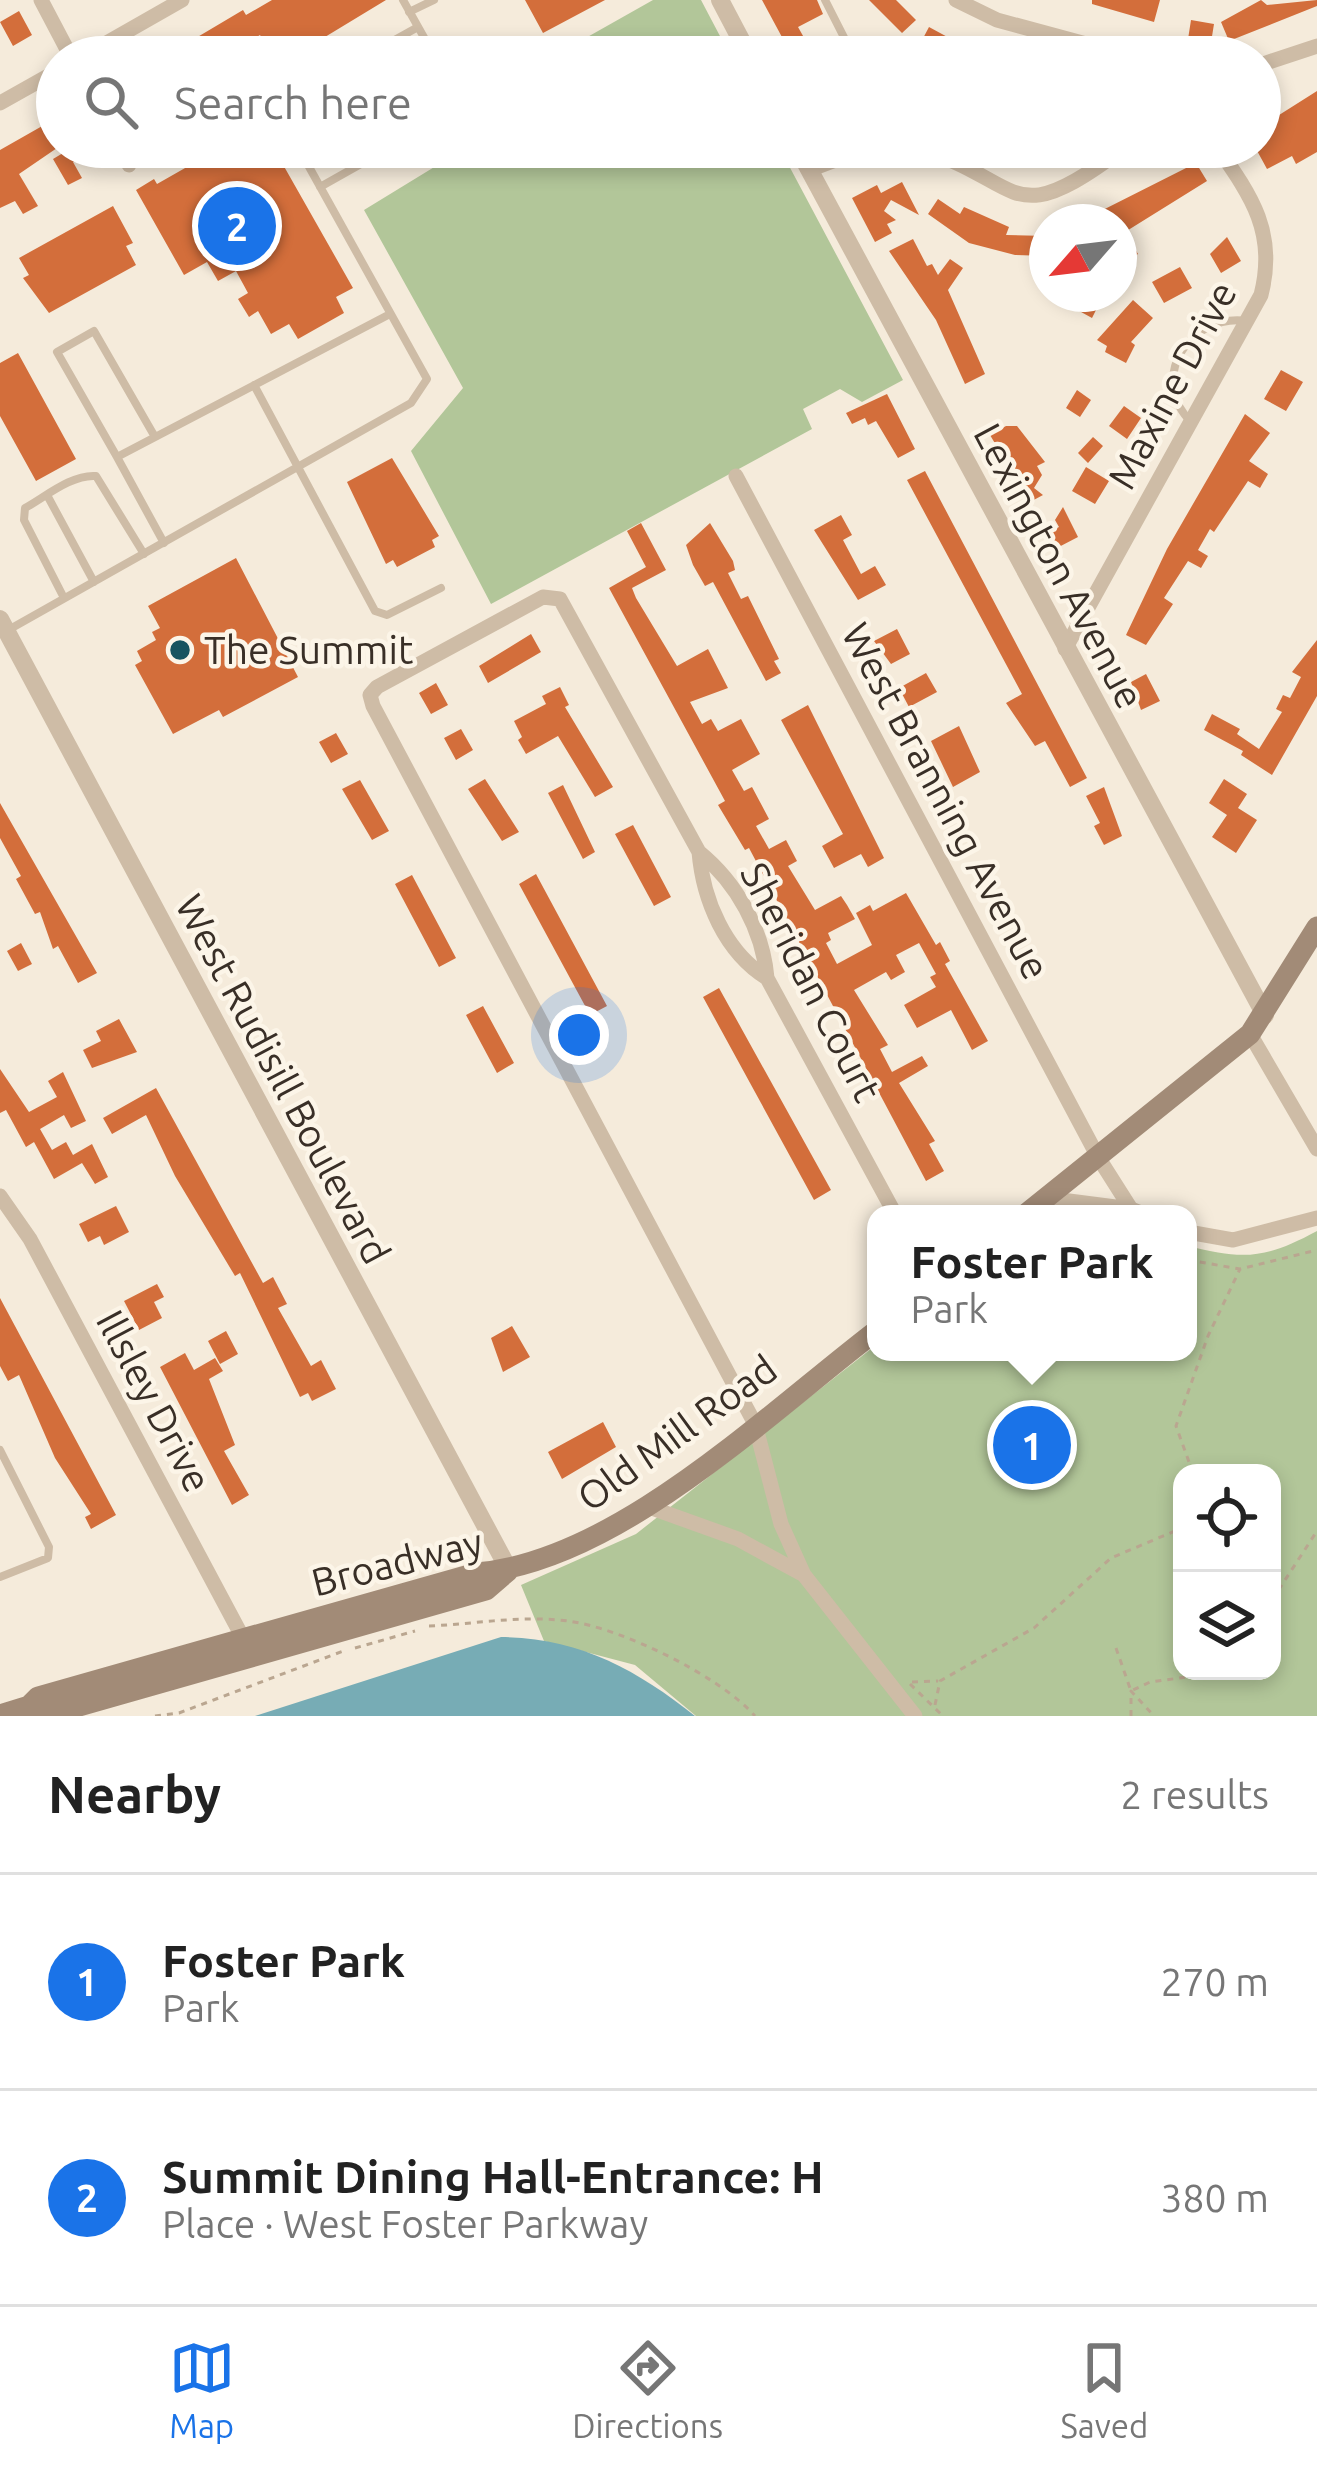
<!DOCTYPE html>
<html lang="en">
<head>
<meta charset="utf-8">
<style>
	body { margin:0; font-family:Ubuntu,sans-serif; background:#f2f2f2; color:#222 }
	.controls { position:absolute; right:36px; bottom:36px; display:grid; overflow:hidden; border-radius:24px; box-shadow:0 6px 18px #0003 }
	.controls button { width:108px; height:108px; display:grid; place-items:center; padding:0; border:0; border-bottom:3px solid #e0e0e0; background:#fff; color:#222; font:60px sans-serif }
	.compass { position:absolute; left:1029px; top:204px; width:108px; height:108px; border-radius:50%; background:#fff; box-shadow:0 6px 18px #0003; rotate:242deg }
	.you { position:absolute; left:579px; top:1035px; width:42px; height:42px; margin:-30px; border:9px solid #fff; border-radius:50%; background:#1a73e8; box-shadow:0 0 0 18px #1a73e833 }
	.badge { display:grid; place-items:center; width:78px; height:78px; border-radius:50%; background:#1a73e8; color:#fff; font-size:39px; font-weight:700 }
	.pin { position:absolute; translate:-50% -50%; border:6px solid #fff; box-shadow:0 3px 12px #0006 }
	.popup { position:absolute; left:867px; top:1205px; width:330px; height:156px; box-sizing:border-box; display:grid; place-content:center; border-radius:24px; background:#fff; filter:drop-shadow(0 3px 9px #0005); font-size:39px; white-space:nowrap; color:#767676 }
	.popup b { font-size:45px; color:#222 }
	.popup::after { content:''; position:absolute; left:50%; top:100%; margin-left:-24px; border:24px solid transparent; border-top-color:#fff }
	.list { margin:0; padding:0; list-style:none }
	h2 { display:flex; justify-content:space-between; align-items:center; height:156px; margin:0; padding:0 48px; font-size:51px }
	h2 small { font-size:39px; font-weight:400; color:#767676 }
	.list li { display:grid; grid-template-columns:78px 1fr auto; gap:36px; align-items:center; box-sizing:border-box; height:216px; padding:0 48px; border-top:3px solid #e0e0e0 }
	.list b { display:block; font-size:45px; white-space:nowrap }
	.list p { margin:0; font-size:39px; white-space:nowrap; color:#767676 }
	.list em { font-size:39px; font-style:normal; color:#767676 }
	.icon { flex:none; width:66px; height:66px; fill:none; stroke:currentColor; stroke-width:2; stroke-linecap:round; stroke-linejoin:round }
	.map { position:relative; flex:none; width:1317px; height:1716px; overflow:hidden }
	.search { position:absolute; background:#fff; box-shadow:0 6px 18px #0003; left:36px; right:36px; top:36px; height:132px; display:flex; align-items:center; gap:30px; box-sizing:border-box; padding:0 42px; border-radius:66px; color:#767676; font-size:45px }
	.sheet { height:588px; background:#fff }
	nav { display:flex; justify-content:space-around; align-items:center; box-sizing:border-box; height:168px; border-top:3px solid #e0e0e0; background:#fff; font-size:33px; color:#767676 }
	nav a { display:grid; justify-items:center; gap:6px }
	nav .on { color:#1a73e8 }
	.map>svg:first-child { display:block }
</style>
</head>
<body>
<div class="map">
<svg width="1317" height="1716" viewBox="0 0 1317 1716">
	<rect width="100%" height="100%" fill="#f5ebdb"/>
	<path fill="#b2c699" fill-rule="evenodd" d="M653,0H701L731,57H552Z
		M467,147H779L903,380L862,402L840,389L803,409L812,429L491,604L411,451L463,388L364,210Z
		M1317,1231V1716H696L635,1665L544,1641L521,1585L636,1534L876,1345V1352H1188V1246C1244,1260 1265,1259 1317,1231ZM1182,1473H1272V1671H1182Z"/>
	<path fill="#77acb5" d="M501,1637C579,1638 636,1669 695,1716H255Z"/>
	<path fill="#d36e3b" d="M272,0H386L292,57H273L260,35L221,57H185L179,48L243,10L246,15Z
		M525,0H605L543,33Z
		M762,0H817L823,14L798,27L807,43L790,52Z
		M869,0H896L916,20L902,33Z
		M1092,0H1160L1154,22L1092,4Z
		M1261,0L1267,5L1317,0V6L1229,41L1221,22Z
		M19,11L32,35L13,46L0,22Z
		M1191,20L1214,24L1209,55L1186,52Z
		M929,27L953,40L997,57H943L920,44Z
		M1317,91V152L1296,164L1292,156L1267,169L1255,147H1260V127Z
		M57,124V148L19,174L38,206L23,214L15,201L0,208V150L44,125L47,129Z
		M73,147H99L73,162L82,178L68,185L53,159Z
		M222,147H273L353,288L336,297L344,313L298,339L289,324L271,334L258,311L249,317L238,299L248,293L236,271L218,281L207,262L184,275L136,190L154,179L157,184Z
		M1196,163L1207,181L1125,232L1138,254L1124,262L1119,222H1079Z
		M902,182L919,215L891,200L884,211L896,220L887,224L892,233L875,242L852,198L877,185L881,193Z
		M938,199L960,214L964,207L1009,227L1006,235L1047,236V256L1015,255L969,243L928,214Z
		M113,206L133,243L126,246L136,265L49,313L23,278L29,275L19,258Z
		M1227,237L1241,261L1221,273L1210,254Z
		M913,239L927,266L932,264L938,275L950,259L963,268L948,290L985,374L965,384L936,320L889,251Z
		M1180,267L1192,288L1164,303L1152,282Z
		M1079,294L1099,304L1092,318L1072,307Z
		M1133,300L1153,318L1131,342L1135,345L1126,363L1105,352L1107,346L1097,340Z
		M18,353L76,459L36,481L0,416V363Z
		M1281,370L1303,382L1286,411L1264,399Z
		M1077,390L1091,400L1080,417L1066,408Z
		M887,394L915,449L898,458L876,421L868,425L865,418L852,424L846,413Z
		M1124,406L1141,418L1127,439L1109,426Z
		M1245,414L1270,433L1249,461L1268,474L1260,488L1248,481L1214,532L1210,529L1198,550L1208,556L1201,568L1188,561L1164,598L1173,604L1146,645L1126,635L1167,549Z
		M1006,426H1017L1045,462L1037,466L1042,475L1034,488L1043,495L1030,502L990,435Z
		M1093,437L1103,446L1088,463L1078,453Z
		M392,458L439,536L432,540L435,547L397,567L393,560L386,564L347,482Z
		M1086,467L1109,481L1095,504L1072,491Z
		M925,471L1087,778L1070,787L1045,741L1035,746L1006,703L1022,694L907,480Z
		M1063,507L1078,537L1053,550L1045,534L1059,527L1055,520Z
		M841,515L852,535L843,540L861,574L875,566L886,585L858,600L814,530Z
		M641,523L666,570L632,588L636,598L677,666L708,649L728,688L690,702L702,724L711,719L718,731L741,719L760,754L732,770L744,791L752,787L769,819L756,826L769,849L786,840L797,861L788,866L815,910L841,896L847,905L855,919L828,933L831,940L826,943L837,964L872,945L856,913L870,905L873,911L906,893L936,945L940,942L950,961L945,964L988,1041L972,1050L951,1010L917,1028L904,1005L936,987L930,977L936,974L919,943L896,955L905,972L891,980L886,972L854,990L888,1045L880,1049L892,1072L922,1056L928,1066L899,1083L935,1141L929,1144L944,1171L926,1181L749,848L745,850L718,805L725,801L609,588L646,567L627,531Z
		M710,523L733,561L735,570L728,573L741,599L748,596L779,659L774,661L781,673L766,681L713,582L705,586L693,565L686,545Z
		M236,558L298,677L223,717L219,710L173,734L135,665L142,661L137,651L156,640L152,632L160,628L148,606Z
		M897,629L910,654L891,664L874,641Z
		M531,634L541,652L488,683L479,666Z
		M1317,640V696L1272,775L1241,755L1243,751L1204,730L1212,714L1240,729L1237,734L1259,749L1282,712L1276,709L1283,695L1290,698L1301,677L1292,672Z
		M926,673L937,692L909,707L899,688Z
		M1146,674L1160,701L1141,710L1131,682Z
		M436,683L448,705L431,714L419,693Z
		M560,687L569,705L565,707L613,787L595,797L558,736L526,754L518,740L522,737L514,721L546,704L542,696Z
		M808,705L884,858L868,867L861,854L834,868L822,846L843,834L781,720Z
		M959,726L980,772L953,787L931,741Z
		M461,729L473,750L456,760L444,738Z
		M336,733L348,754L331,763L319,742Z
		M485,779L519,832L502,841L468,789Z
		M1224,779L1247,794L1238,808L1257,820L1236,853L1212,837L1227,815L1209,803Z
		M360,780L389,831L372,840L342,789Z
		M563,785L595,852L583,859L548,793Z
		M1104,787L1122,836L1104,845L1094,826L1100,823L1086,796Z
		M0,803L97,973L78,983L58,946L53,949L40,912L35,914L16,879L21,876L0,838Z
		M633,825L671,897L654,906L615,834Z
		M536,874L607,1006L590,1015L519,884Z
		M412,875L456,958L439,967L395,884Z
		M21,943L32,964L18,971L7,951Z
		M719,988L831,1190L814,1200L703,997Z
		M483,1006L514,1063L497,1073L466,1015Z
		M119,1019L137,1052L92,1068L83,1050L101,1041L96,1031Z
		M0,1069L29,1112L57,1097L48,1081L63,1072L86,1121L71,1128L64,1115L40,1129L52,1150L66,1142L73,1155L92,1144L108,1177L95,1184L82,1163L54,1179L34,1142L26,1147L6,1110L0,1113Z
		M156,1088L263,1283L273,1277L287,1304L278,1308L311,1366L321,1360L336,1389L312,1401L308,1393L300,1397L240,1273L235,1276L175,1176L146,1115L112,1134L103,1118Z
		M116,1206L129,1232L104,1245L100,1236L88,1242L79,1224Z
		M157,1284L164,1297L154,1302L162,1318L139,1330L124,1301Z
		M0,1298L116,1515L91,1529L85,1517L91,1514L55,1458L19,1375L8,1381L0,1366Z
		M512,1326L530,1357L503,1372L491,1338Z
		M226,1331L238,1354L220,1364L208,1341Z
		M185,1353L194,1370L215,1358L223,1371L209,1379L235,1445L224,1451L249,1495L232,1505L160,1367Z
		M603,1422L616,1447L562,1479L548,1452Z"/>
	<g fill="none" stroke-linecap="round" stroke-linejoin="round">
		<path stroke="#baa690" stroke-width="3" stroke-dasharray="6 6" stroke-linecap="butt" d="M1188,1260L1240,1269L1317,1250
			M1193,1473L1176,1426L1208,1336L1240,1269
			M1272,1600L1317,1531
			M429,1626C476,1624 520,1615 568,1621C621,1628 720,1676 755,1716
			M355,1648L415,1631
			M1116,1648L1131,1691L1150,1682L1232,1671
			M912,1682L938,1681
			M910,1684L943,1716
			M935,1705L940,1681L1034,1628L1111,1558L1182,1528
			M155,1716L179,1713L346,1650
			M1131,1716V1691L1154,1716"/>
		<path stroke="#cebca6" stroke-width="8" d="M403,0L435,57
			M825,0L854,57
			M409,12L434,0
			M364,57L418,27
			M320,187L391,147
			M254,385L375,611L387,615L441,588
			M1192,423C1147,379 1189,313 1247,321
			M117,457L57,352L94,331L155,437
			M47,495L94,582
			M164,543L117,457L390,314
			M64,598L24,520L25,508C45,497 72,474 96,476L144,554
			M10,629L411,403L427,379L298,147
			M0,1450L49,1547L48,1558L0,1577"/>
		<path stroke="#cebca6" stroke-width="15" d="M41,0L71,57
			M956,0L997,20L1134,57
			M82,57L182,0
			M1260,65L1317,46
			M0,103L57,71
			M120,147L129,165
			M912,147C1025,177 1004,239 1125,147
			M809,170L870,147
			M736,476L1098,1157L1131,1209L1143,1214
			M1065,649L1261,295C1277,233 1252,197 1217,147
			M699,852C703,900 725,952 767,978
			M1250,1034L1317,1149
			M0,1196L30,1239L244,1640
			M1046,1198L1131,1209
			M1188,1232L1233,1240L1317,1218
			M649,1507L738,1539L804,1575L781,1524L755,1424L373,706L370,695L377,687L543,597L560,599L699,852C737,883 763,930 767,978L895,1214
			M804,1575L915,1716"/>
		<path stroke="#cebca6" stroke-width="18" d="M720,0L750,57
			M797,147L1265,1015
			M0,619L509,1570"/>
		<path stroke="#a28b77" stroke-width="21" d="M1026,1214L1250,1034L1317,927
			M29,1706L43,1713L65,1710L486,1590L508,1571
			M0,1715L29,1706L38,1697L476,1573C616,1562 766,1415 876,1331"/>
	</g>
	<circle fill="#185460" stroke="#fcf5e8" stroke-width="4.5" cx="180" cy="650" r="12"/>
	<g text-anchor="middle" stroke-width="9" stroke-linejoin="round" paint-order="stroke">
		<g font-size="39" fill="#392f27" stroke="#fcf5e8">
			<text transform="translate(1172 385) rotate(-62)" y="14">Maxine Drive</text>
			<text transform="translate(1059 566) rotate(62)" y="14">Lexington Avenue</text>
			<text transform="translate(946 801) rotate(62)" y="14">West Branning Avenue</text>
			<text transform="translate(811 982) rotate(63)" y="14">Sheridan Court</text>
			<text transform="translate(283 1079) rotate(62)" y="14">West Rudisill Boulevard</text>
			<text transform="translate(154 1401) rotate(62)" y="14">Illsley Drive</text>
			<text transform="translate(677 1433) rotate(-36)" y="14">Old Mill Road</text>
			<text transform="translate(397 1562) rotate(-14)" y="14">Broadway</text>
		</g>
		<g font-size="39" fill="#392f27" stroke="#fcf5e8" text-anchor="start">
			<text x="204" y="664">The Summit</text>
		</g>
	</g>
</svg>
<div class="controls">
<button><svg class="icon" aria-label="locate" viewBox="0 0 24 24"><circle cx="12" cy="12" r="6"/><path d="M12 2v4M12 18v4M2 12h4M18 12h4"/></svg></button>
<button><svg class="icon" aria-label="layers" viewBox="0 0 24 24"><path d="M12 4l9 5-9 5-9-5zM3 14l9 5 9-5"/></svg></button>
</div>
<svg class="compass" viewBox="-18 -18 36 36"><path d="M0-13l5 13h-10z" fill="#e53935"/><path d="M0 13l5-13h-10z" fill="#767676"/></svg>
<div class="you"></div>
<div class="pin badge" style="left:1032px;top:1445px">1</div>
<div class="popup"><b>Foster Park</b>Park</div>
<div class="pin badge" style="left:237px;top:226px">2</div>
<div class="search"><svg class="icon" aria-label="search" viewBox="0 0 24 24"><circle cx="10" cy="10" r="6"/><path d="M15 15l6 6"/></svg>Search here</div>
</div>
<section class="sheet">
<h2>Nearby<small>2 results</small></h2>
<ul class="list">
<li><span class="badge">1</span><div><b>Foster Park</b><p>Park</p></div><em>270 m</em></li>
<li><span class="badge">2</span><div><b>Summit Dining Hall-Entrance: H</b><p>Place · West Foster Parkway</p></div><em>380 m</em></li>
</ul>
</section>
<nav>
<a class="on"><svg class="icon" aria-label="map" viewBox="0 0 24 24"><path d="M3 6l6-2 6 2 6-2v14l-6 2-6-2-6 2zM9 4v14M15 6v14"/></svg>Map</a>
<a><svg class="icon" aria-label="directions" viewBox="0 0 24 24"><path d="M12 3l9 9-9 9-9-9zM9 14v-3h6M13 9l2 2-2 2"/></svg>Directions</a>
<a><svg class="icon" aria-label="saved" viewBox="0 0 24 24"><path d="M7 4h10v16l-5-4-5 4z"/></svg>Saved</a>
</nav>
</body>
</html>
